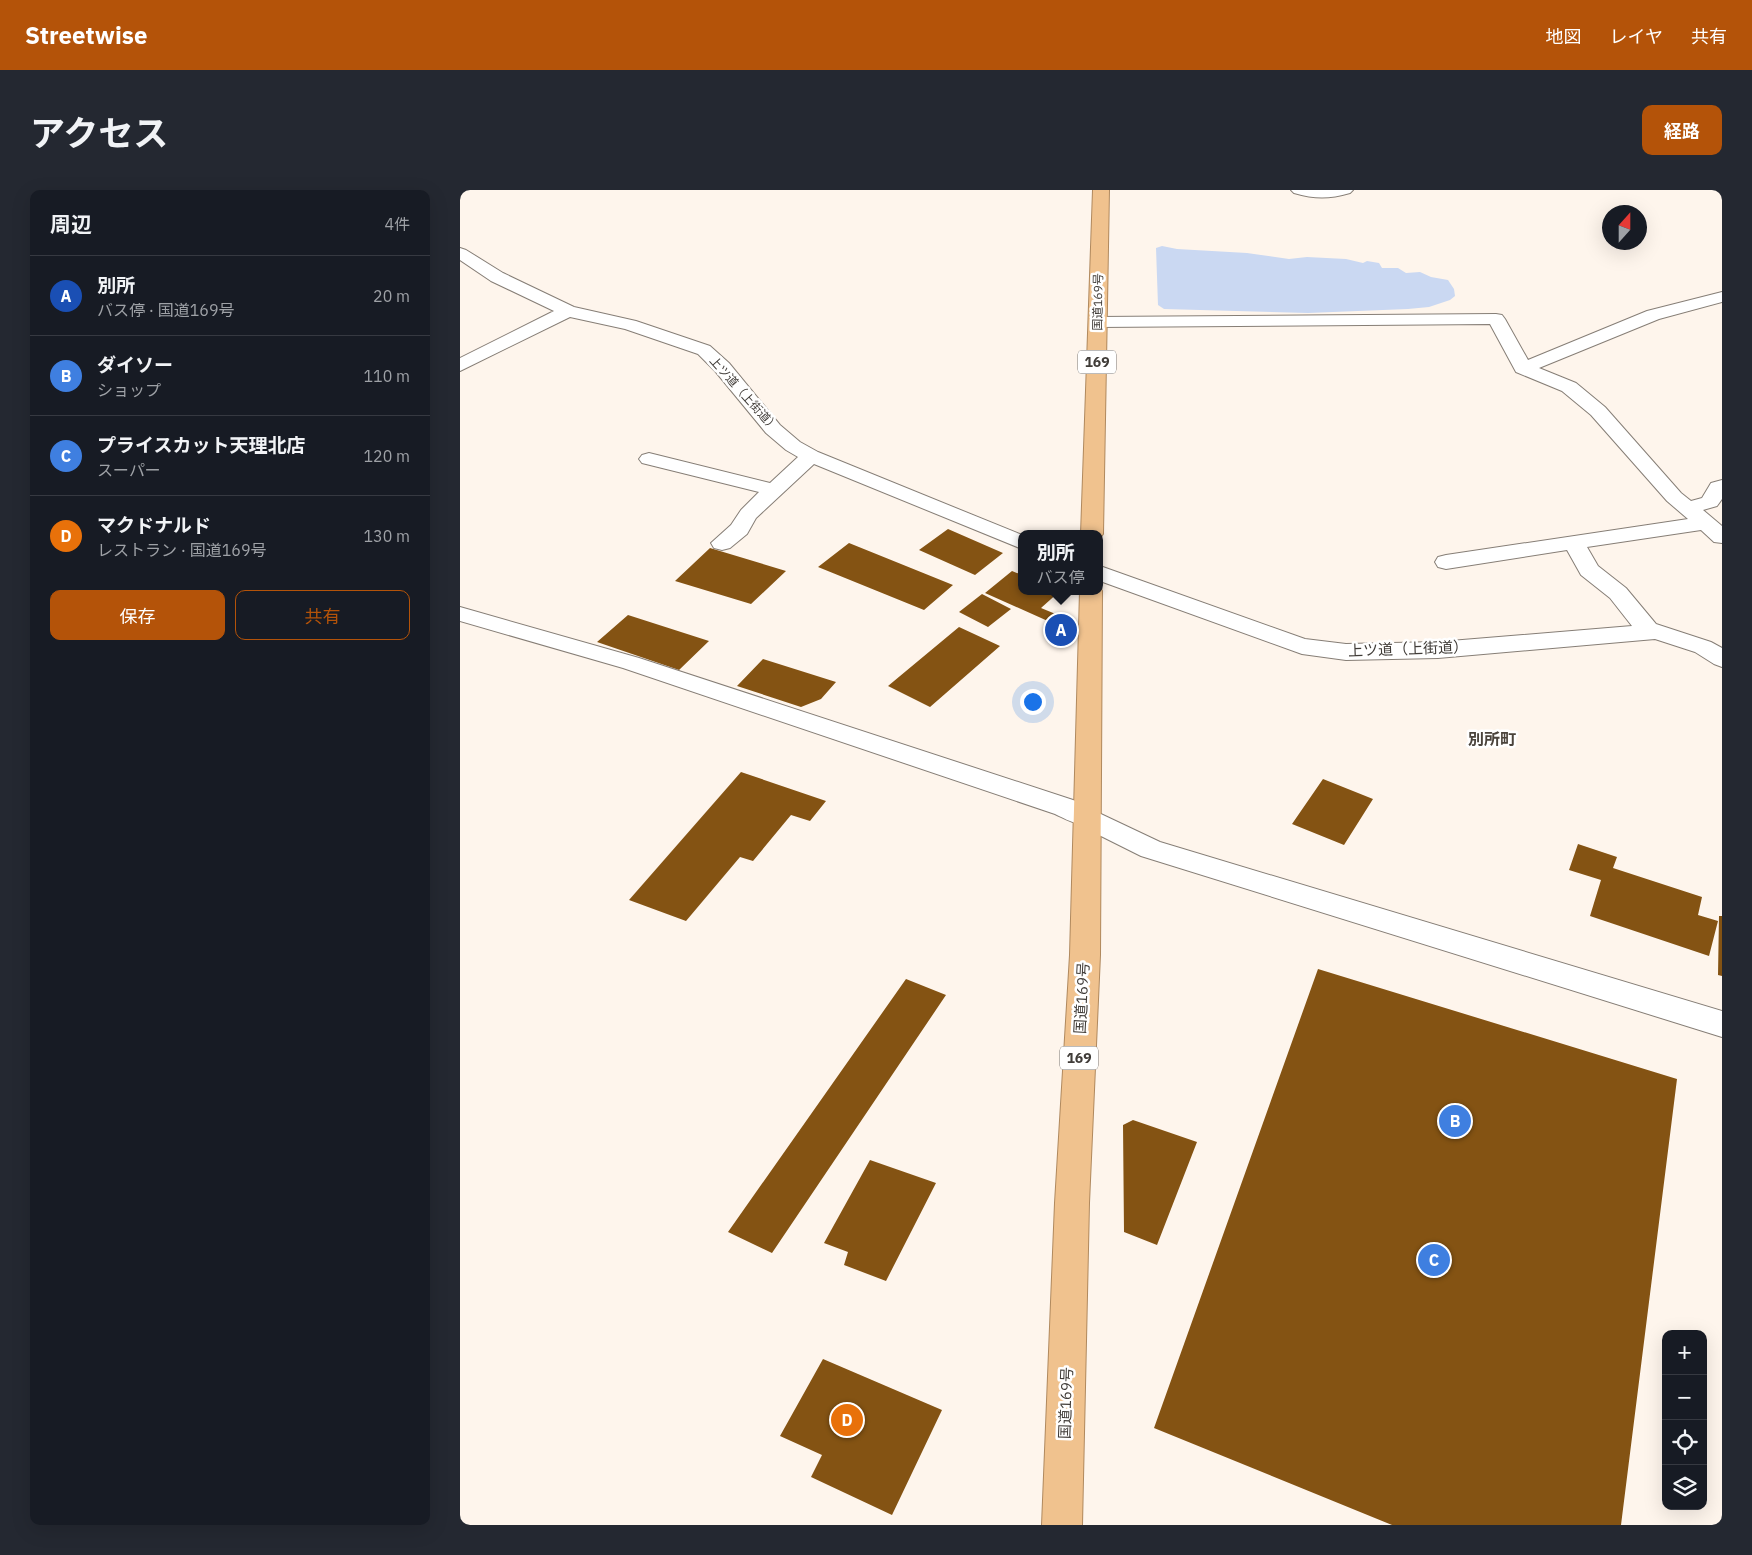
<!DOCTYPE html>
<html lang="ja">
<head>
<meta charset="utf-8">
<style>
	body { margin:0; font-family:"IBM Plex Sans","Noto Sans JP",sans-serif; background:#242831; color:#f1f3f6 }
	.controls { position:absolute; right:15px; bottom:15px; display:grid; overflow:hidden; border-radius:10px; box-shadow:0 5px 20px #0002 }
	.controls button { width:45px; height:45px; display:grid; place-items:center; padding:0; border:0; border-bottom:1px solid #363941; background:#171b24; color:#f1f3f6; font:25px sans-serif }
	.compass { position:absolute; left:1142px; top:15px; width:45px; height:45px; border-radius:50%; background:#171b24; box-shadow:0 5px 20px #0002; rotate:21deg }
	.you { position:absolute; left:572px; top:511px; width:18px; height:18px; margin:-12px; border:4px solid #fff; border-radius:50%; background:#1a73e8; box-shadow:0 0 0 8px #1a73e833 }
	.badge { display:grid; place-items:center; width:32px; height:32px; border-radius:50%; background:#b45309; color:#fff; font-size:16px; font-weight:700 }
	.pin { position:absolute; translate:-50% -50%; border:2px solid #fff; box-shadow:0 1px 5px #0006 }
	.popup { position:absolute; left:558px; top:340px; width:85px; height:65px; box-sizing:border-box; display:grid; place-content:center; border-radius:10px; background:#171b24; filter:drop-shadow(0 1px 4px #0005); font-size:16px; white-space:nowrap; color:#9ea1a6 }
	.popup b { font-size:19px; color:#f1f3f6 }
	.popup::after { content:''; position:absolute; left:50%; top:100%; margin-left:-10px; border:10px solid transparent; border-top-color:#171b24 }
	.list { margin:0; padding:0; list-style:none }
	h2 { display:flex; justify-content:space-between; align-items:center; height:65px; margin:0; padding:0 20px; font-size:21px }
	h2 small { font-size:16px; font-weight:400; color:#9ea1a6 }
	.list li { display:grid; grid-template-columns:32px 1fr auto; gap:15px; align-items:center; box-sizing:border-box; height:80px; padding:0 20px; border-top:1px solid #363941 }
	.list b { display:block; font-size:19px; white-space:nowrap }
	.list p { margin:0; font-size:16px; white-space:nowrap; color:#9ea1a6 }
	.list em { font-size:16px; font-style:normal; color:#9ea1a6 }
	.actions { display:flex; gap:10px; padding:15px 20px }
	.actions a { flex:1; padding:11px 0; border:1px solid #b45309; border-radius:10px; text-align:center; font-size:18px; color:#b45309 }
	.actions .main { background:#b45309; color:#fff }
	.icon { flex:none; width:28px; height:28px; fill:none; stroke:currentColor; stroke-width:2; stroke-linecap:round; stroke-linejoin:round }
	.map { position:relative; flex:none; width:1262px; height:1335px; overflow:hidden; border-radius:10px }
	header { display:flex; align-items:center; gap:30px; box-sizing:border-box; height:70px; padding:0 25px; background:#b45309; color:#fff }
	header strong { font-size:24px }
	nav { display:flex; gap:28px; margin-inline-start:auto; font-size:18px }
	.intro { display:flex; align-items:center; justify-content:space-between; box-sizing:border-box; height:120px; padding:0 30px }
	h1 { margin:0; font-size:35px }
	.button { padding:12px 22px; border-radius:10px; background:#b45309; color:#fff; font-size:18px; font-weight:700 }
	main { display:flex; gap:30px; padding:0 30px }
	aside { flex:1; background:#171b24; border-radius:10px; box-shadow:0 5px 20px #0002 }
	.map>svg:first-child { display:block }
</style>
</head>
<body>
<header>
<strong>Streetwise</strong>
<nav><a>地図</a><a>レイヤ</a><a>共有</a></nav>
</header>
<div class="intro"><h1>アクセス</h1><a class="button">経路</a></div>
<main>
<aside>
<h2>周辺<small>4件</small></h2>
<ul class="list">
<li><span class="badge" style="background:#1a4fb4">A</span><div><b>別所</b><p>バス停 · 国道169号</p></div><em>20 m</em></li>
<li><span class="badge" style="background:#3f7fe0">B</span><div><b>ダイソー</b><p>ショップ</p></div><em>110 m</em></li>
<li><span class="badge" style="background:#3f7fe0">C</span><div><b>プライスカット天理北店</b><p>スーパー</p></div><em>120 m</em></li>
<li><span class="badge" style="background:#e8710a">D</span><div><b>マクドナルド</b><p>レストラン · 国道169号</p></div><em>130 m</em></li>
</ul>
<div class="actions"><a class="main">保存</a><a>共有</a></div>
</aside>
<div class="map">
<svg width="1262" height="1335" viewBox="0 0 1262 1335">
	<rect width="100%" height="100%" fill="#fef5ec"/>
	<path fill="#cad8f2" d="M702,56L717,59L787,63L829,69L847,67L886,69L903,73L907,71L919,73L922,78H938L946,83L960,82L971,87L988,90L994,99L995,106L990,110L969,117L948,119L848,123L704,119L698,115L696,58Z"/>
	<path fill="#845313" d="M488,339L543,363L515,385L459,360Z
		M389,353L493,395L464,420L358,377Z
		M250,358L326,381L291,414L215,391Z
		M552,381L562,385V401H600L581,418L598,425L590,432L525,403Z
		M522,404L551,419L528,437L499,422Z
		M168,425L249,451L219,480L137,452Z
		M499,437L540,456L470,517L428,496Z
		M303,469L376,492L361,509L341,517L277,496Z
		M281,582L366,611L350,631L331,625L293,671L280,667L226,731L169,710Z
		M863,589L913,609L884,655L832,634Z
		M1118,654L1157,667L1153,678L1242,707L1238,725L1258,731L1249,766L1130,726L1141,690L1109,680Z
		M1259,726H1262V786L1258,785Z
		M858,779L1217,889L1161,1335H932L694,1238Z
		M446,789L486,805L312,1063L268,1042Z
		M673,930L737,952L697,1055L664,1042L663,935Z
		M410,970L476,993L426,1091L384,1075L388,1062L364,1053Z
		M363,1169L482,1220L432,1325L351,1287L362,1265L320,1246Z"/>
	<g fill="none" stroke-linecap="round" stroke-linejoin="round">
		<g stroke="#867e76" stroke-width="2">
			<path id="minor" d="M831,0H893L890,3C869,9 855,9 834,3Z
				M0,58L6,60L43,83L114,117L176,131L250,156L269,173L320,235L340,252L358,262L562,345V359L354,274L296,328L287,344L270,358L262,360L254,358L251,353L271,335L281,320L299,302L182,273L179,269L182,265L189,263L310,293L338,267L326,260L306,243L255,181L238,164L165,139L110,127L0,181V168L94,121L31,91L0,70Z
				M1262,102V112L1199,129L1079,178L1116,193L1145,217L1221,303L1231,311L1242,308L1251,293L1262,290V309L1257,316L1243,320L1262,336V353L1254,352L1241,340L1127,357L1138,376L1166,398L1196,434L1251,452L1262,458V477L1254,474L1235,462L1195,449L978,468L886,470L842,464L640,391V376L845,449L886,454L978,452L1172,436L1150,408L1121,385L1107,360L986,379L978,377L975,372L978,367L986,365L1228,329L1207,311L1131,225L1102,201L1056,182L1030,134L638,137L632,136L629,132L632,128L638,127L1036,124L1042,125L1045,129L1068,170L1187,121Z
				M0,417L179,468L613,610L635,620L639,627L635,634C620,638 608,630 595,624L163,478L0,431Z"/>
		</g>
		<g stroke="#867e76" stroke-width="2">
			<path id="tertiary" d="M626,617L700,652L1262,821V847L681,666L617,634L613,627L617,620Z"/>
		</g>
		<g stroke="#b0895e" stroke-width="2">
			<path id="trunk" d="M633,0H649L643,344L640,348V344H621Z
				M640,397L642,401L640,765L629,1013L622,1335H582L595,1013L610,765L620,401H640Z"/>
		</g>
		<use href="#minor" fill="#fff" fill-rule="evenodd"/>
		<use href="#tertiary" fill="#fff" fill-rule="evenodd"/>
		<use href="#trunk" fill="#f0c28e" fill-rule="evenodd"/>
	</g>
	<g text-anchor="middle" stroke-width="5" stroke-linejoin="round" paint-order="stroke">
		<g font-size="12" fill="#403c38" stroke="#fff">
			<text transform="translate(638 112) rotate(-89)" y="4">国道169号</text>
			<text transform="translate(284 204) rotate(48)" y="4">上ツ道（上街道）</text>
		</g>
		<g fill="#fff" stroke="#797674" stroke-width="1">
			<rect x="618" y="160.5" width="38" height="23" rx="4"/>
			<rect x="600" y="856.5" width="38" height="23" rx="4"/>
		</g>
		<g font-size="14" font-weight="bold" fill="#403c38">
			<text x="637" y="177">169</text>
			<text x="619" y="873">169</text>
		</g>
		<g font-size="15" fill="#403c38" stroke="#fff">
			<text transform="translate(948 459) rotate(-2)" y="5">上ツ道（上街道）</text>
			<text transform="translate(622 808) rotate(-87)" y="5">国道169号</text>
			<text transform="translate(606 1213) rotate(-88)" y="5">国道169号</text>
		</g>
		<g font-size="16" font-weight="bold" fill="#4a433c" stroke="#fff">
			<text x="1032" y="555">別所町</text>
		</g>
	</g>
</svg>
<div class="controls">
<button>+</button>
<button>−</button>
<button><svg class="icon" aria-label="locate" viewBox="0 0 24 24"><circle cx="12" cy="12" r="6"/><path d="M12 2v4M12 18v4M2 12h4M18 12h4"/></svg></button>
<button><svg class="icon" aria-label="layers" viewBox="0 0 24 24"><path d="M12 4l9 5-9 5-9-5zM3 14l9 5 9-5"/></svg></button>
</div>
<svg class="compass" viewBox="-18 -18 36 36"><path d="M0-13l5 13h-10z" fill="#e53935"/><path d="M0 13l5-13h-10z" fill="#9ea1a6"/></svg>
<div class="you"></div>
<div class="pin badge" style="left:601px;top:440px;background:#1a4fb4">A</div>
<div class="popup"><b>別所</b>バス停</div>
<div class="pin badge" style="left:995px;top:931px;background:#3f7fe0">B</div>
<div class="pin badge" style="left:974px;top:1070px;background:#3f7fe0">C</div>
<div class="pin badge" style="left:387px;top:1230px;background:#e8710a">D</div>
</div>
</main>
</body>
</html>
